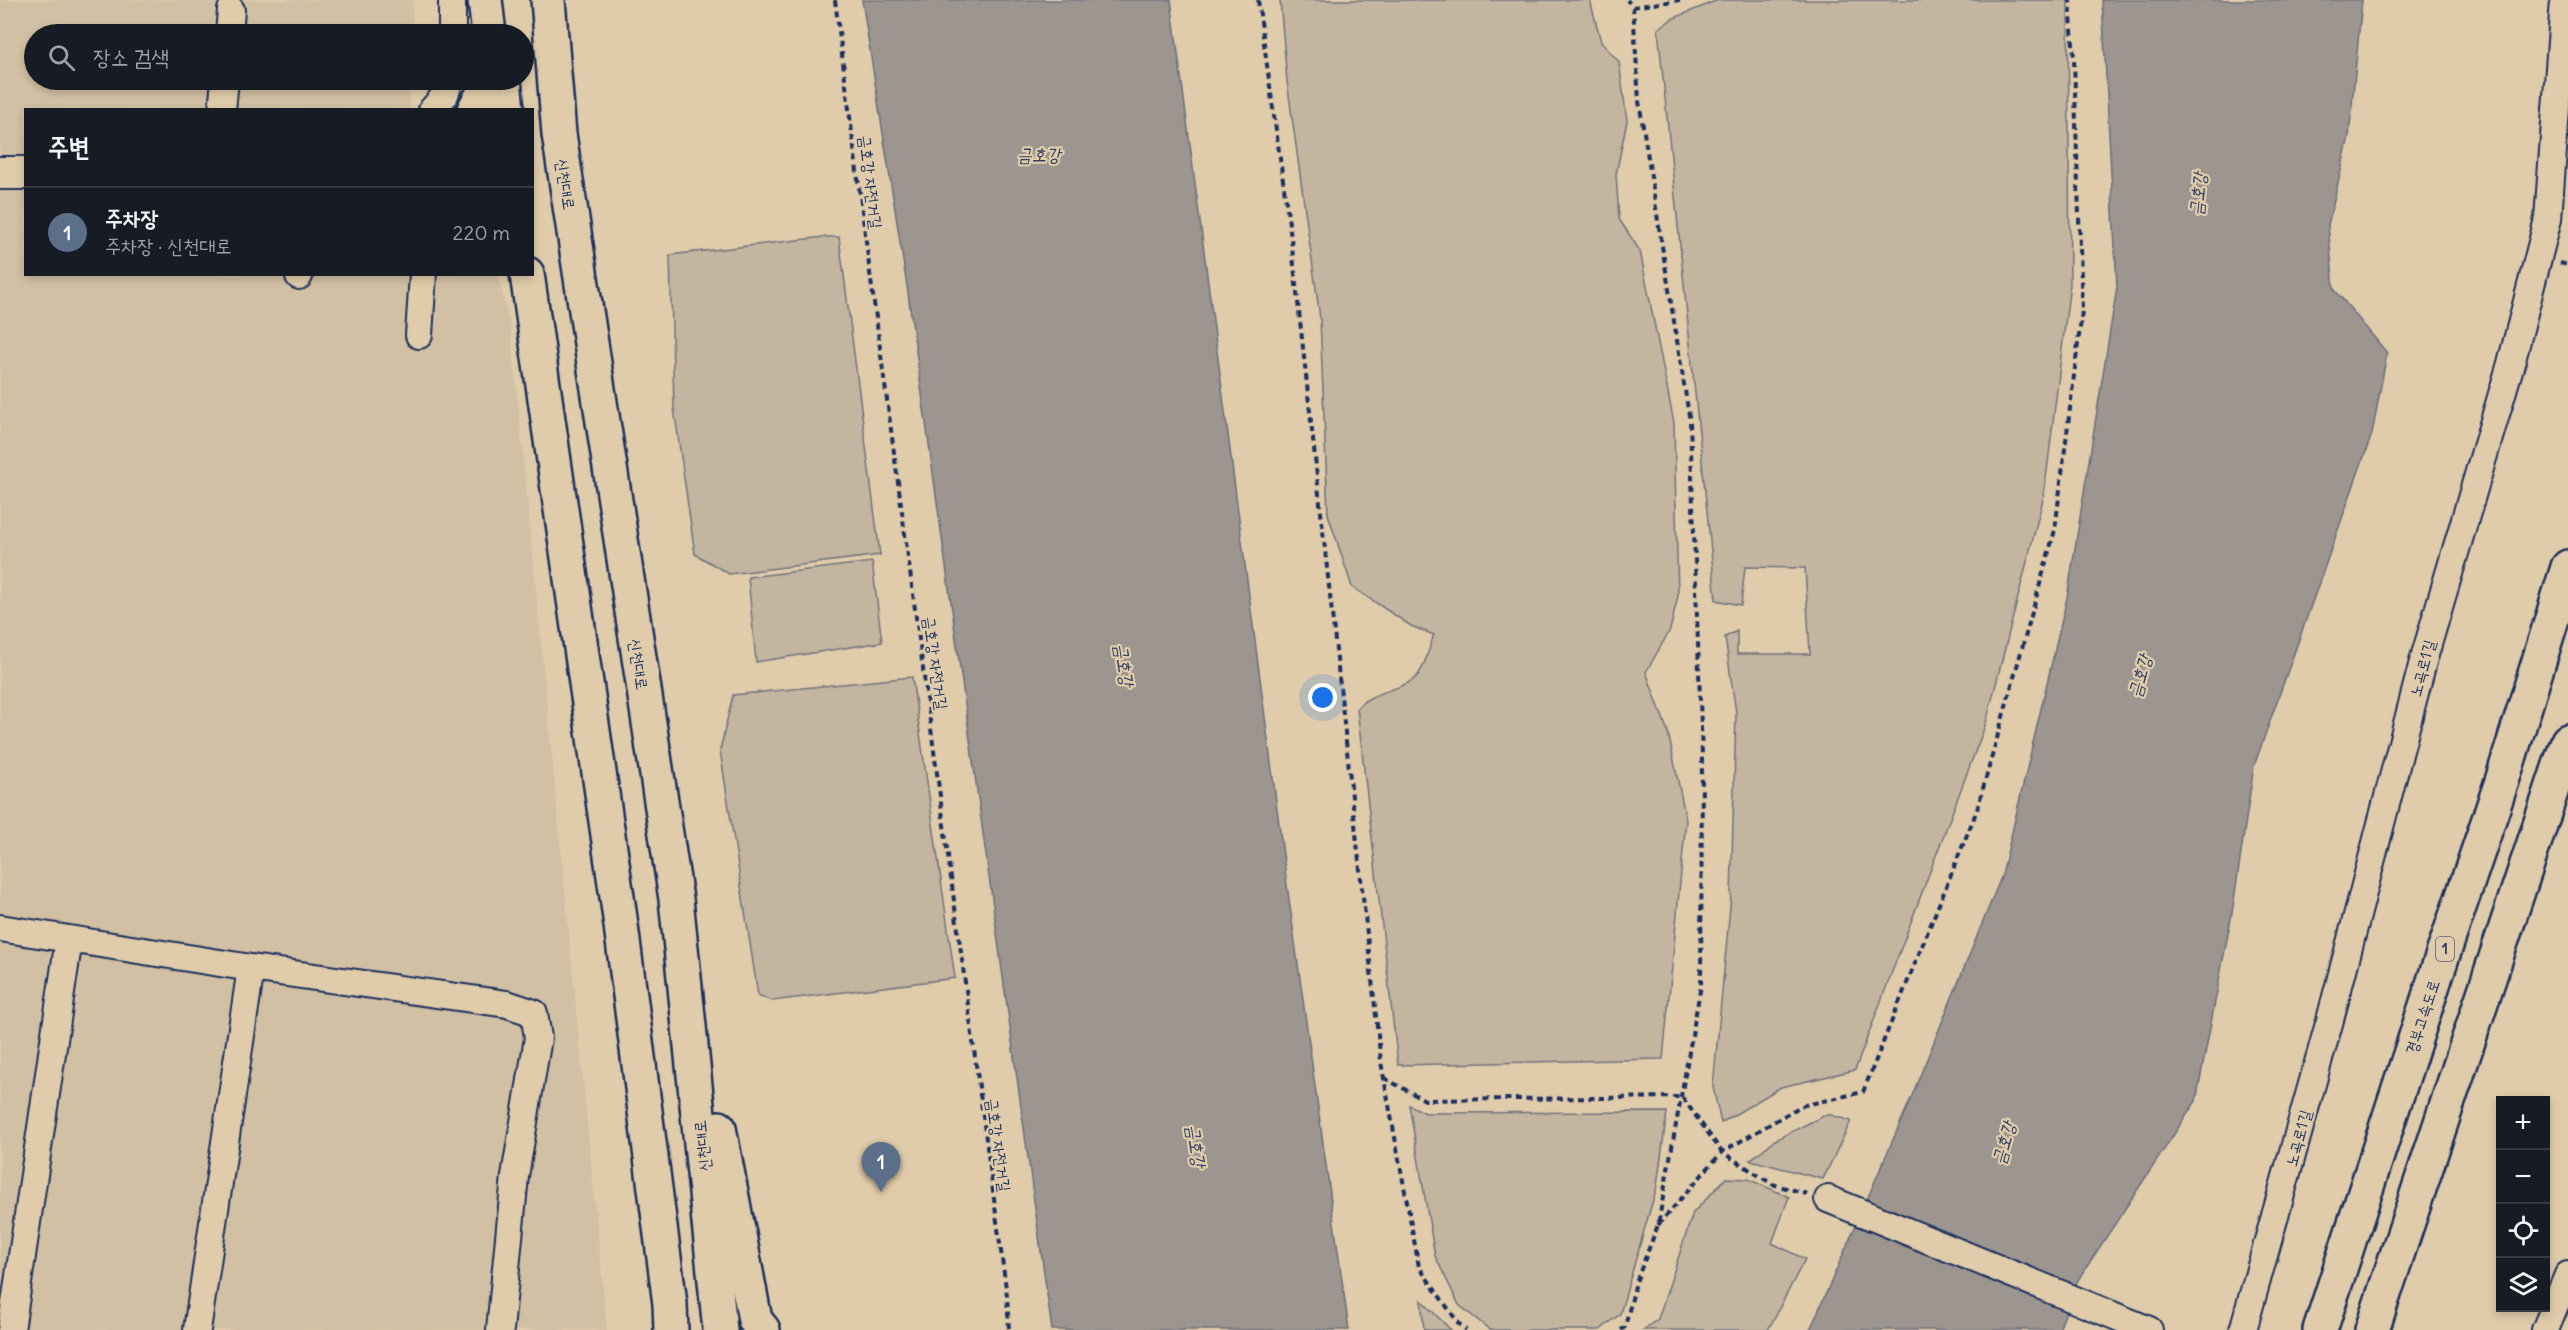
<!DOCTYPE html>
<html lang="ko">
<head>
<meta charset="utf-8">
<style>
	body { margin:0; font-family:Delius,"Poor Story",sans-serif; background:#242831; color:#f1f3f6 }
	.controls { position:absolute; right:18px; bottom:18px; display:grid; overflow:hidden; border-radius:0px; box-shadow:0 3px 9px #0003 }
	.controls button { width:54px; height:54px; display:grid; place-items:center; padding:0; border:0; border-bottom:2px solid #363941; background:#171b24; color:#f1f3f6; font:30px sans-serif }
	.you { position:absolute; left:1323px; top:698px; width:21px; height:21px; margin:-15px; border:4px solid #fff; border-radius:50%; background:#1a73e8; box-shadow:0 0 0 9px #1a73e833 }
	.badge { display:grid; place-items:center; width:39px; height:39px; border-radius:50%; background:#d1495b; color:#fff; font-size:20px; font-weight:700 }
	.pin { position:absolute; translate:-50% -50px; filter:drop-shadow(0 2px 3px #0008) }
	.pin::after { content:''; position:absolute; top:32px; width:21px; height:18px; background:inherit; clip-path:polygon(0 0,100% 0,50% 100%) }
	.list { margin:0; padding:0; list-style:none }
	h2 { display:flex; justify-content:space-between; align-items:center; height:78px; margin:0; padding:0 24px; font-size:26px }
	h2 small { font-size:20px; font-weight:400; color:#9ea1a6 }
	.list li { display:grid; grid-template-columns:39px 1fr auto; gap:18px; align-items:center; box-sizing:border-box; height:90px; padding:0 24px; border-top:2px solid #363941 }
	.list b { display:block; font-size:22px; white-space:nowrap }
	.list p { margin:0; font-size:20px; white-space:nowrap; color:#9ea1a6 }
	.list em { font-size:20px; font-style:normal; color:#9ea1a6 }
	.icon { flex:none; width:33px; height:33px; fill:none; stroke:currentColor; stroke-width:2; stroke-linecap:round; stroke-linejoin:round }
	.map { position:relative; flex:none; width:2568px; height:1330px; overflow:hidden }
	.search { position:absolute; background:#171b24; box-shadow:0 3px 9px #0003; left:24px; top:24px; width:510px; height:66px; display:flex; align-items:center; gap:15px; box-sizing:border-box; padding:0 21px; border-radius:33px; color:#9ea1a6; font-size:22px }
	.panel { position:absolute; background:#171b24; box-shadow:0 3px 9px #0003; left:24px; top:108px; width:510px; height:168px; border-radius:0px }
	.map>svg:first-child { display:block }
</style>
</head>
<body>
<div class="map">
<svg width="2568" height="1330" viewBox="0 0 2568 1330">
	<rect width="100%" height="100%" fill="#e0ccaa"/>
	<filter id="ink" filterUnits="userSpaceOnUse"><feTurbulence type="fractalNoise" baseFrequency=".0167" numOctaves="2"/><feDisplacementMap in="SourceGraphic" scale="12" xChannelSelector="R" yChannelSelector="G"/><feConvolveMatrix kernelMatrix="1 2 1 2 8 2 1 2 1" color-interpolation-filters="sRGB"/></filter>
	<g filter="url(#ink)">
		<path fill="#d2c0a4" d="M0,0H413L412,34H34V80H410L409,109L26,110V274L498,275L511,330L607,1330H0Z"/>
		<path fill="#c3b59f" stroke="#6f727e" stroke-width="1.5" d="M1280,0H1590L1601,42L1619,62L1627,121L1616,174L1619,219L1640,251L1674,423L1678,596L1670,630L1646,672L1668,732L1686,820L1663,1059L1398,1065L1357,708C1371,690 1405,691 1418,675C1426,665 1429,647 1434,635L1411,626L1352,587L1328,514L1320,318L1287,81Z
			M1718,0H2068L2070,284L2044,495L1986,723L1855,1070L1781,1087L1721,1123L1713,1087L1731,896L1736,713L1725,637L1737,631V654H1810L1805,568L1745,567L1741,605L1716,600L1658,29L1672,19Z
			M824,237H839L880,555L729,574L695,554L674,408L670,255Z
			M872,562L882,642L756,662L748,577Z
			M912,677L955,978L772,1001L758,995L720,750L733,695Z
			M1409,1105L1426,1113L1667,1112L1657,1186L1620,1314L1600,1330H1490L1459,1305L1435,1256Z
			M1827,1114L1851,1121L1823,1179L1750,1160L1775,1140Z
			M1726,1178L1748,1179L1789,1197L1772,1243L1805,1259L1768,1330H1643L1658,1319L1693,1213Z
			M1421,1300L1451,1330H1424Z"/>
		<path fill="#9d9690" stroke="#696d7c" stroke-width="1.5" d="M862,0H1171L1287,885L1349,1330H1052L907,286Z
			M2102,0H2362L2349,137L2328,225L2334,289L2387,353L2372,434L2254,766L2232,913L2196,1101L2078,1280L2059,1330H1810L1909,1103L2002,875L2067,598L2117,287Z"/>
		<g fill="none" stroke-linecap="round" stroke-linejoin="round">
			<g stroke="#1b2f5e" stroke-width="30">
				<path id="minor" d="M229,34L231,10
					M452,34V0
					M222,110L225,80
					M432,110L445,95L450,80
					M299,276V274
					M419,335L423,274
					M0,928L251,968L507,1004L534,1013L538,1038L515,1176L500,1330
					M1828,1199L2149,1330
					M11,1330L69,939
					M197,1330L251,968
					M2243,1330L2330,1020L2424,658L2512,360L2548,219L2564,0
					M2545,1330L2568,1275"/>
			</g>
			<g stroke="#1b2f5e" stroke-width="36">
				<path id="major" d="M0,173H26"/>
			</g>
			<g stroke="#1b2f5e" stroke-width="38">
				<path id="highway" d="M485,0L489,34
					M548,0L559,134L676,899L720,1330
					M504,80L507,110
					M474,110L484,92L486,80
					M527,274L620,918L670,1304L671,1330
					M719,1128L755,1320L763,1330
					M2320,1330L2439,966L2502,781L2568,567
					M2372,1330L2568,741"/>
			</g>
			<path stroke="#1b2f5e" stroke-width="4" stroke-dasharray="6 4.5" stroke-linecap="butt" d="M835,0L870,273L1007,1296L1009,1330
				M1258,0L1291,238L1381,1062L1419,1267L1459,1324L1466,1330
				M1633,7L1680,0
				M2560,263L2568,265
				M1384,1078L1425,1100L1682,1097L1722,1152L1772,1184L1807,1194
				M1658,1225L1722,1152L1801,1106L1863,1092L1977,810L2055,530L2082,311L2074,60L2070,0
				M1621,1330L1625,1327L1636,1282L1658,1225L1701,985L1702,755L1690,422L1639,101L1633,7L1627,0"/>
			<use href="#minor" stroke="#e0ccaa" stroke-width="26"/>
			<use href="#major" stroke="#e0ccaa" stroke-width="32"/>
			<use href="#highway" stroke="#e0ccaa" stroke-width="33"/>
		</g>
	</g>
	<g text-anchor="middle" stroke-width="4.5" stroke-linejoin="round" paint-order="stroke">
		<rect fill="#e0ccaa" stroke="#565e75" stroke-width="1.5" x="2436" y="937" width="18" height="24" rx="4.5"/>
		<g font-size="15" font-weight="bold" fill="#1b2f5e">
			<text x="2445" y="954">1</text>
		</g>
		<g font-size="16" fill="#1b2f5e" stroke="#e0ccaa">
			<text transform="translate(871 182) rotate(83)" y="6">금호강 자전거길</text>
			<text transform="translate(566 184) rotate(81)" y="6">신천대로</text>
			<text transform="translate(936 663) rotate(82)" y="6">금호강 자전거길</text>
			<text transform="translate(639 664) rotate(81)" y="6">신천대로</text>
			<text transform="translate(2422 668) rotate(-75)" y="6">노곡로1길</text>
			<text transform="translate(2422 1017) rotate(-72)" y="6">경부고속도로</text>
			<text transform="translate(2298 1138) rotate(-75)" y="6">노곡로1길</text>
			<text transform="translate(999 1145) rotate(82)" y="6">금호강 자전거길</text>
			<text transform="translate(702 1146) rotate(-96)" y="6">신천대로</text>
		</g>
		<g font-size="18" font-style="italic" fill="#2e3e66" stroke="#e0ccaa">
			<text x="1039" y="161">금호강</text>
			<text transform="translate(2198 194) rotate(-84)" y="6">금호강</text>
			<text transform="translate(1124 665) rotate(81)" y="6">금호강</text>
			<text transform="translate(2140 676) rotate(-74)" y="6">금호강</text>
			<text transform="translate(2004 1143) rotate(-74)" y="6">금호강</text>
			<text transform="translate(1196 1146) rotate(81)" y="6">금호강</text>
		</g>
	</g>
</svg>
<div class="controls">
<button>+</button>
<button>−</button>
<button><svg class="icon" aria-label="locate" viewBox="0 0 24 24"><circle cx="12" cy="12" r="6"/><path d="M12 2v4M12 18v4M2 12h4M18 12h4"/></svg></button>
<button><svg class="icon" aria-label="layers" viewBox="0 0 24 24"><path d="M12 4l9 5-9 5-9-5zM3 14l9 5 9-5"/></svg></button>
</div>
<div class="you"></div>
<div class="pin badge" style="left:881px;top:1192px;background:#5c6f8a">1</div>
<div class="search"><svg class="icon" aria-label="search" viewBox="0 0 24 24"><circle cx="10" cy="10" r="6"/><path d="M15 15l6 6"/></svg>장소 검색</div>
<section class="panel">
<h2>주변<small></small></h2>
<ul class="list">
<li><span class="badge" style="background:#5c6f8a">1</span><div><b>주차장</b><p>주차장 · 신천대로</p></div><em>220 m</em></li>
</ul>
</section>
</div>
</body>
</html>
